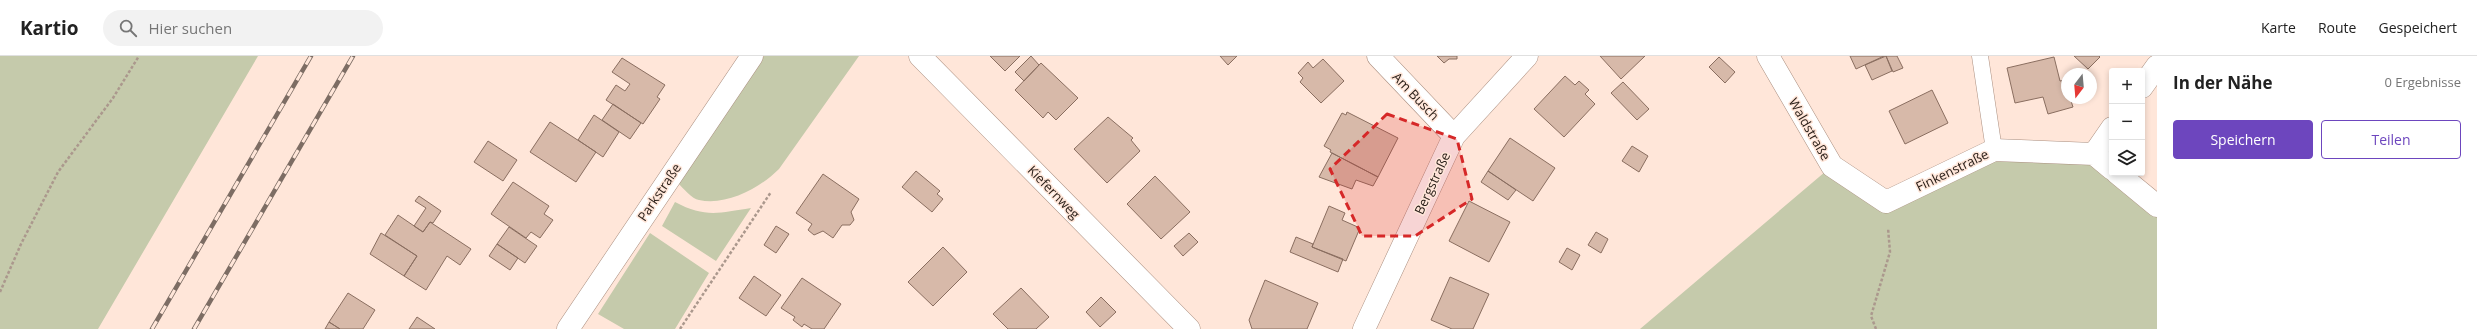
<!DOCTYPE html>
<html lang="de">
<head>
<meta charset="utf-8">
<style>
	body { margin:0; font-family:"Open Sans",sans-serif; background:#f2f2f2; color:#222 }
	.controls { position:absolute; right:12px; top:12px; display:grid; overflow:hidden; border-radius:4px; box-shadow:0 2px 6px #0003 }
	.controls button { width:36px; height:36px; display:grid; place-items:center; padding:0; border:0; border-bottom:1px solid #e0e0e0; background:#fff; color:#222; font:20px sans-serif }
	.compass { position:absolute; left:2061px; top:12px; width:36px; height:36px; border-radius:50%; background:#fff; box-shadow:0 2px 6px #0003; rotate:196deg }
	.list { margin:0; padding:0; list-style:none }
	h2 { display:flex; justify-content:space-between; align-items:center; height:52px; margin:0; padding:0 16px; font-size:17px }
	h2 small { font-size:13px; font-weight:400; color:#767676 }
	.actions { display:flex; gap:8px; padding:12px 16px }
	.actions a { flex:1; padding:9px 0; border:1px solid #6d46be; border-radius:4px; text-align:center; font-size:14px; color:#6d46be }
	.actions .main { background:#6d46be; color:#fff }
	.icon { flex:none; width:22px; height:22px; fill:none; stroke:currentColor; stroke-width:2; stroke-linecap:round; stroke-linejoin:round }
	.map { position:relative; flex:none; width:2157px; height:273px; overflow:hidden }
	header { display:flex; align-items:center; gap:24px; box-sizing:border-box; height:56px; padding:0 20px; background:#fff; border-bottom:1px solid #e0e0e0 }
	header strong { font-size:19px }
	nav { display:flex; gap:22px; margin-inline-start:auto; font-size:14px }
	.search { width:280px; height:36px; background:#f2f2f2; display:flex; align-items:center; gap:10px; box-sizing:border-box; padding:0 14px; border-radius:22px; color:#767676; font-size:15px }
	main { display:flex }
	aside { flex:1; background:#fff }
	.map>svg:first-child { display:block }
</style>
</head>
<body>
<header>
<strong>Kartio</strong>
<div class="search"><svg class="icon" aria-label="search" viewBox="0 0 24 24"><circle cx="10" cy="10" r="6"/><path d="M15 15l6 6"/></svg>Hier suchen</div>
<nav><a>Karte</a><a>Route</a><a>Gespeichert</a></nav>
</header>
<main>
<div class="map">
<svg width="2157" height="273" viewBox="0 0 2157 273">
	<rect width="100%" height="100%" fill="#ffe6d9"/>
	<path fill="#c5caab" d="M0,0H258L98,273H0Z
		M764,0H859L779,113C760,132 727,150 699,144C692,143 683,132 678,127Z
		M1994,94L2094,98L2157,150V273H1640L1832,110L1886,146Z
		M675,146C705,162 719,157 751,152L716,205L662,170Z
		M650,177L709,217L675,273H624L598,258Z"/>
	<path fill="#d7b9a9" stroke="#8a6e60" d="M990,0H1020L1005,15Z
		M1031,0L1039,9L1024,25L1015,16Z
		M1220,0H1237L1228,9Z
		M1437,0H1457V3H1449L1444,7Z
		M1600,0H1645L1621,23Z
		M1850,0H1884L1856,13Z
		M1886,0L1892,15L1872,24L1865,9Z
		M1886,0H1897L1903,12L1893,16Z
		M2074,0H2099L2100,1L2088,13Z
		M1719,1L1735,16L1725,27L1709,11Z
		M2054,1L2060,25L2066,24L2067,42H2070L2073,51L2048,58L2043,41L2015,47L2007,12Z
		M622,2L665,29L657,41L660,43L643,68L606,44L616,29L625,35L630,28L612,16Z
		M1323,3L1344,25L1321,47L1300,26L1303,22L1298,17L1308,6L1313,12Z
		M1041,7L1078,42L1056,64L1048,56L1043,62L1015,34Z
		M1565,20L1575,29L1579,25L1589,34L1585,38L1595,48L1564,81L1534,53Z
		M1623,26L1649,53L1637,64L1611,37Z
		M1932,34L1948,67L1905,88L1889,55Z
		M613,48L641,67L630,83L602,64Z
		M1347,56L1398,82L1378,121L1330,96L1331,94L1324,90L1342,57L1346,59Z
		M594,59L619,76L603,101L578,84Z
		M1108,61L1133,82L1131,84L1140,95L1107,127L1074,93Z
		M550,66L596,96L576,126L530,96Z
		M1510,82L1555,112L1533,145L1488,115Z
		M488,85L517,104L503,125L474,106Z
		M1632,90L1648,100L1639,116L1622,105Z
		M1332,97L1378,121L1373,130L1356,124L1352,133L1319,121Z
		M916,115L940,135L937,138L943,143L932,156L902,131Z
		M1488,115L1516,134L1508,144L1481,126Z
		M823,118L859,143L851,156L854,164L850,169H842L833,182L823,175L814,179L808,174L812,168L796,157Z
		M1155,120L1190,156L1161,183L1127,148Z
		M513,126L549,150L544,158L553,164L540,182L531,176L526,182L491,158Z
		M419,140L441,155L433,167L430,166L423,176L414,170L426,152L415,145Z
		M1469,145L1510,166L1489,206L1449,185Z
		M1329,150L1345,157L1342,164L1360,172L1346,205L1312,191Z
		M398,159L423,176L430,166L471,193L460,209L447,200L426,234L404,220L417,200L385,179Z
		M776,170L789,178L776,197L764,189Z
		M509,171L537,190L525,207L497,188Z
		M1596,176L1608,183L1601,197L1588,189Z
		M381,177L417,200L404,220L370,198Z
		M1189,177L1198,186L1183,200L1174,190Z
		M1296,181L1313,188L1312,191L1343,203L1338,216L1290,196Z
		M497,188L518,202L510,214L489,200Z
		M943,191L967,216L933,250L908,226Z
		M1567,192L1580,199L1572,214L1559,206Z
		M754,220L781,239L766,260L739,242Z
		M1450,221L1489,238L1473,273H1452L1431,264Z
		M802,222L841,248L824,273H812L804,268L802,271L793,264L795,261L781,252Z
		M1265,224L1318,247L1307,273H1252L1249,264Z
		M1021,232L1049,261L1036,273H1008L993,258Z
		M348,237L375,254L363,273H340L329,266Z
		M1101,241L1116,256L1100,271L1086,256Z
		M417,261L435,273H409Z
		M329,266L340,273H325Z"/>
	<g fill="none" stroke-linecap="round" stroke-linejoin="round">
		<g stroke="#aa8e7f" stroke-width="17">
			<path id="service" d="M1980,0L1994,94"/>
		</g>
		<g stroke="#aa8e7f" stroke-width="23">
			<path id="minor" d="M920,0L1189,273
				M1378,0L1454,80
				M1768,0L1832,110L1886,146L1994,94L2094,98L2112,113
				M2142,31L2157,10
				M2094,98L2112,72
				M2117,117L2157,150
				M568,273L752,0
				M1364,273L1454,80L1527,0"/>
		</g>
		<path stroke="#ab988d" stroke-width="2.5" stroke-dasharray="3 2" stroke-linecap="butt" d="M0,236L21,188L58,116L113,42L139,0
			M680,273L771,136
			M1876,273L1871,260L1890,196L1888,172"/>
		<use href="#service" stroke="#fff" stroke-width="16"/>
		<use href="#minor" stroke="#fff" stroke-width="22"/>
		<g stroke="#7d6d64" stroke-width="4.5">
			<path id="rail" d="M152,273L311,0
				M194,273L353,0"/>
		</g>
		<use href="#rail" stroke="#ffe6d9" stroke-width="3" stroke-dasharray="9" stroke-linecap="butt"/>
	</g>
	<path fill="#d62828" fill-opacity="0.2" stroke="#d62828" stroke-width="3" stroke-dasharray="8 5" stroke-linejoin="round" d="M1387,58L1457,83L1472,143L1415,180H1362L1330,113Z"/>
	<g text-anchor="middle" stroke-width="3" stroke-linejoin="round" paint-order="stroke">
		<g font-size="13" fill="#2b201a" stroke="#ffe6d9">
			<text transform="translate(1416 40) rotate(46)" y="5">Am Busch</text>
			<text transform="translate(1810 73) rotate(60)" y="5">Waldstraße</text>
			<text transform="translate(1952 114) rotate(-26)" y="5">Finkenstraße</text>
			<text transform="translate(1432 127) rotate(-65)" y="5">Bergstraße</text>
			<text transform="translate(659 136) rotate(-56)" y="5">Parkstraße</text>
			<text transform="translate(1054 136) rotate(46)" y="5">Kiefernweg</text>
		</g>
	</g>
</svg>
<div class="controls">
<button>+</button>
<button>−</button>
<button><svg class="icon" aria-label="layers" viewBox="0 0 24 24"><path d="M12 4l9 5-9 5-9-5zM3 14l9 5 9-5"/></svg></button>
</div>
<svg class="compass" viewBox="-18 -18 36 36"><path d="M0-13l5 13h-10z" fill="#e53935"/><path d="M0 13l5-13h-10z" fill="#767676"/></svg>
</div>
<aside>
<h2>In der Nähe<small>0 Ergebnisse</small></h2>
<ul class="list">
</ul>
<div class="actions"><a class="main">Speichern</a><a>Teilen</a></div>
</aside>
</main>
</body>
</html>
